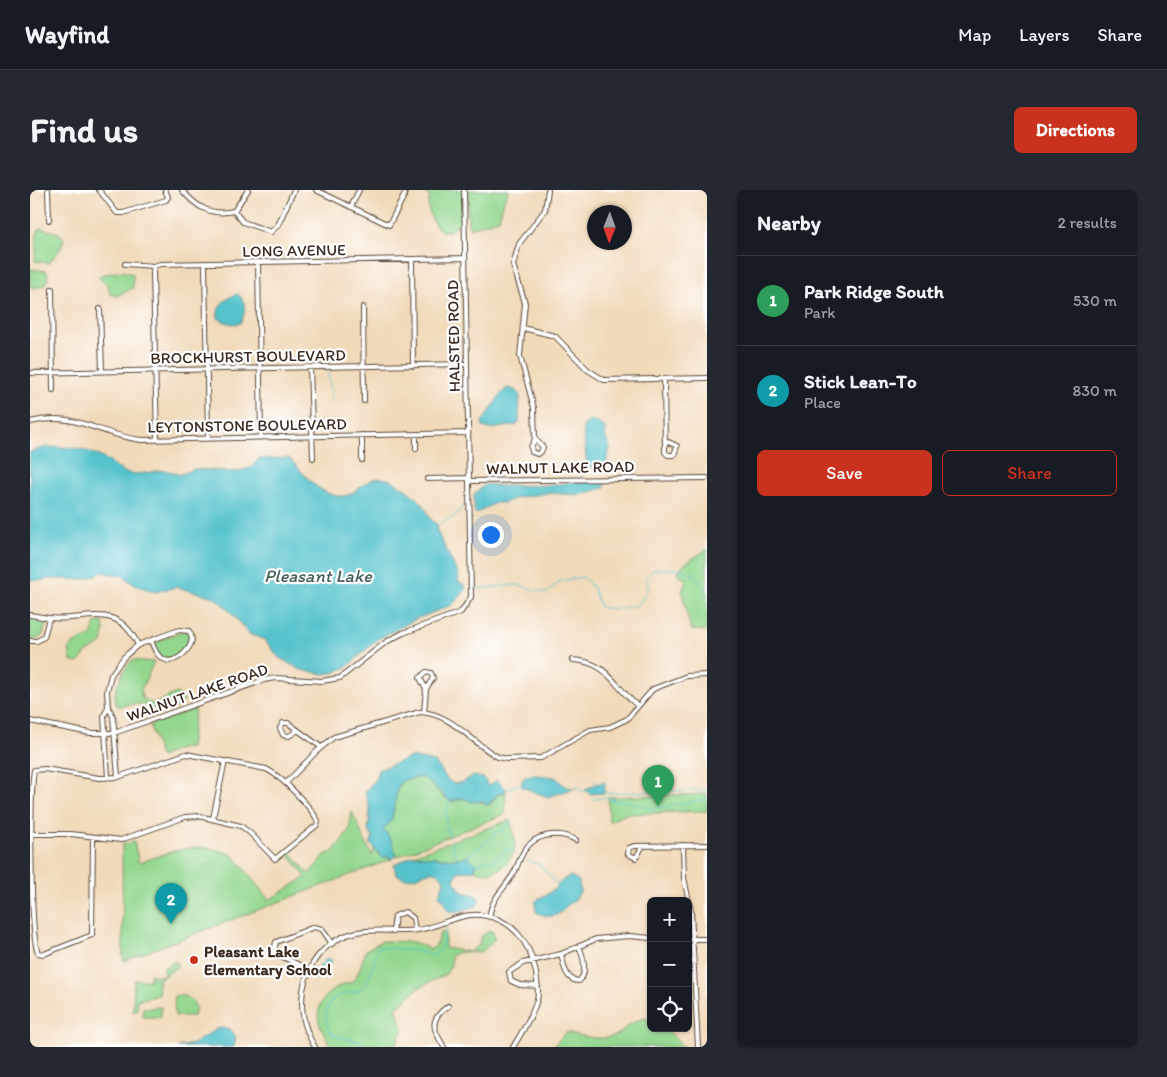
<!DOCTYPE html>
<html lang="en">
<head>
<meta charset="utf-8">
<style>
	body { margin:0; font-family:Itim,sans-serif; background:#242831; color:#f1f3f6 }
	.controls { position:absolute; right:15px; bottom:15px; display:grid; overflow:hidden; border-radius:8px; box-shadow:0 1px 4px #0004 }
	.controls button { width:45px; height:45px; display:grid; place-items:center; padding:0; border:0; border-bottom:1px solid #363941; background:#171b24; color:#f1f3f6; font:25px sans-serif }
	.compass { position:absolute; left:557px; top:15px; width:45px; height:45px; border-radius:50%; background:#171b24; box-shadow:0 1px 4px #0004; rotate:181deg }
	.you { position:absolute; left:460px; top:344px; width:18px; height:18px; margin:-12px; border:4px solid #fff; border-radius:50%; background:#1a73e8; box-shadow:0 0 0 8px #1a73e833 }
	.badge { display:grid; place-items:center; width:32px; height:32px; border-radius:50%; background:#c8321e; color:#fff; font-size:16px; font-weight:700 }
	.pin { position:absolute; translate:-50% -41px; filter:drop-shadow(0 1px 2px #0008) }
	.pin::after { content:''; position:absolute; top:26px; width:18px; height:15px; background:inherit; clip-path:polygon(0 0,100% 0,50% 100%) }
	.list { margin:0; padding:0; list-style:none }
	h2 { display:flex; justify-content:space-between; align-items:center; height:65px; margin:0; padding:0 20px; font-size:21px }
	h2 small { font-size:16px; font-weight:400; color:#9ea1a6 }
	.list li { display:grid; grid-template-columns:32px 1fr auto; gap:15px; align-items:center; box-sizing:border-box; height:90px; padding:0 20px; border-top:1px solid #363941 }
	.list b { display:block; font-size:19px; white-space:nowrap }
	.list p { margin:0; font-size:16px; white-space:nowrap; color:#9ea1a6 }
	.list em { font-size:16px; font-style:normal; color:#9ea1a6 }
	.actions { display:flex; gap:10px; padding:15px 20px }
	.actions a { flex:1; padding:11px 0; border:1px solid #c8321e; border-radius:8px; text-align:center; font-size:18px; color:#c8321e }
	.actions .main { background:#c8321e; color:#fff }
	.icon { flex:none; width:28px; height:28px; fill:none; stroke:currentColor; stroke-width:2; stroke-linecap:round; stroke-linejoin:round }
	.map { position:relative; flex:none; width:677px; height:857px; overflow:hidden; border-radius:8px }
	header { display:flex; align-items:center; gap:30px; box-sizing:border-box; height:70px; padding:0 25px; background:#171b24; border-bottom:1px solid #363941 }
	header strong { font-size:24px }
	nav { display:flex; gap:28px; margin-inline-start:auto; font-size:18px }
	.intro { display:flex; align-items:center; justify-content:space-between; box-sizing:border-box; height:120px; padding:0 30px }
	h1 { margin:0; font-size:35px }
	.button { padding:12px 22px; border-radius:8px; background:#c8321e; color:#fff; font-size:18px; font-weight:700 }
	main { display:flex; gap:30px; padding:0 30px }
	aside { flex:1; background:#171b24; border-radius:8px; box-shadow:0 1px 4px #0004 }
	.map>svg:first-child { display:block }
</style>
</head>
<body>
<header>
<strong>Wayfind</strong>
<nav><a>Map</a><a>Layers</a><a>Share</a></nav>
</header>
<div class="intro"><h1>Find us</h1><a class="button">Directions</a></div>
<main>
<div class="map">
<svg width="677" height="857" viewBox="0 0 677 857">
	<rect width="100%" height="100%" fill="#fff"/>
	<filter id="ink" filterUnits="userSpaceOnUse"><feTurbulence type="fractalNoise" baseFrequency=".02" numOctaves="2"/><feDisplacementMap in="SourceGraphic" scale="10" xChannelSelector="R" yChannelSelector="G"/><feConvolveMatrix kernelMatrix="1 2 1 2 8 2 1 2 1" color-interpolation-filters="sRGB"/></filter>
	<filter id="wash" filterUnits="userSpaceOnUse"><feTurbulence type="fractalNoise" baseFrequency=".0096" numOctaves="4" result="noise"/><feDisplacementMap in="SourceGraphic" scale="20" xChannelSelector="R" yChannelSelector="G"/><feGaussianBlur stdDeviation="1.12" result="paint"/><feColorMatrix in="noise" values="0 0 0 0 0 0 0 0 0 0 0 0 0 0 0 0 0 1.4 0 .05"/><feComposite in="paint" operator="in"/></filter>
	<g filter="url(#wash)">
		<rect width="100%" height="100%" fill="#f1daba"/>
		<path fill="#93d78f" stroke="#678056" d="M388,0H434V22L431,21L430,34L419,41H411C402,34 395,17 400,6Z
			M438,0H479L474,10L469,29L440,38L438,34Z
			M10,38L29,43L34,49L31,58L19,73L5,71L7,44Z
			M0,79L17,81L18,89L15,95L5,98L0,96Z
			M92,81L103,84V98L87,106L80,104L78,95L69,88L70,85Z
			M677,359V441L661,440L652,403L656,390L647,384L653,375Z
			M0,427L11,428L16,433L13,445L5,450L0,449Z
			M66,432H73L74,442L72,453L56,463L48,473L41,471L39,459L44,453L61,446Z
			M152,441L157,442L160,447C155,472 121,476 126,452Z
			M102,470L124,472L111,500L112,508L124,514L146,503L152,506L154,511C136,531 124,515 107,514C100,513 94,517 87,516C80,502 93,481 102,470Z
			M165,519L160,558L149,559L130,567L120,535Z
			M388,587L396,589L411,605L422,612L435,608L460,615L469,603H474L476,599L475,624L366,667L363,655L353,638C369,621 362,614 369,594L374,590Z
			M677,604V621L596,624L579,632L578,607Z
			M322,622L342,666L344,659L349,665L362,669L93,771L92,655L104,652L109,673C143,661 169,649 204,666L239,710L276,687L258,664L260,662L279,684L295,665L303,662L319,640Z
			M480,630C482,637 485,646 485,654C485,672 461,690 445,680L446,677L438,666L424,669L383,665Z
			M459,741H462L465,748C446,775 440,754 421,766V775L416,784L388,798L366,818L373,840L364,857H301C298,850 293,842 290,835C282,813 302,796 322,792L329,781L336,760L352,751L384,752L400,759L405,757L410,743L415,742V758L440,762L450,754V747Z
			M145,771L148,776L128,790L129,805L107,810V821L103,822L104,790H120V785L131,786L135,784L132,779Z
			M144,806C157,804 169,811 164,826H145Z
			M131,817V827H113V818Z
			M615,828L621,831V838H635L654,857H523L536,842C551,846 569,851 584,846C596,842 596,832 615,828Z"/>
		<path fill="#54c2cc" stroke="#487675" d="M208,104C217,112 216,124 210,133C202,135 195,133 188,128C186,115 197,107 208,104Z
			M478,198L485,200L490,205L489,232L487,235L460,239L453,237L452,231C462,223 467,203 478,198Z
			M560,231L567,232L575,238V246L580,258L575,276L557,277L553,238L554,235Z
			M16,257C40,257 53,257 75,269C82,272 89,281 98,283C116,287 132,274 149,285L164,279L208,282L222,277L229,269L259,268C270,278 279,293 292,300C326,321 329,282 357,289C364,290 387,307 392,313C398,320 398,330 407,334V341L429,386L428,392L435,395V401L422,415L386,429L348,449L317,477L303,483L294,484L271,480L249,468L235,450L219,444L197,418L184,407L146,397L125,402L105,395L93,386L72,382C54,392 49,389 30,389C19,388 13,392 0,390V262Z
			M551,291L576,293L574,298L549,305L518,303L486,308L474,313H465L446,324L444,320V304L456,294L471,296L520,295Z
			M381,567L405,572L418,590L424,594L433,592L443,586L454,588L458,596L467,590L476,599L474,603H469L457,616L453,611L442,612L433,608L420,611L393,587L374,590L368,595L362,629L359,634L353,638L363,653L366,666L362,669L357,666L353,668L340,654L343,647L338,641L340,619L335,602L347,587L348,580Z
			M506,585L525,587L536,597L545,598L518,607L492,597C490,586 498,585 506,585Z
			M575,592L574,603L560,604L555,600L566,594Z
			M383,665L424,669L438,666L446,674L445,680L427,682L424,691L432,702L445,705L449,708L447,716L427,722L417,720L415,711L409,706L414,691C406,672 391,688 378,688C374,689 370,686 366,684L364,675Z
			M541,686L549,691L550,702L544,711L538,714C530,727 520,729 506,722L505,712C510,706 516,706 522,701C530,695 530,689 541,686Z
			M297,768L302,770L292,788L286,789L283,785Z
			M193,838L200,839L206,847L204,857H148L163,854L186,839Z"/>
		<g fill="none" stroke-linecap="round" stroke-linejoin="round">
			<path stroke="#54c2cc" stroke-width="1" d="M298,181L302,212
				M551,287L552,282L559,277
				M407,337L416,330L424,327L436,313
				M444,399L488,395L504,400
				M507,401L517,403L530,391L553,387L563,398L570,417C581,420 598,419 609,414L619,397L615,388L624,379H649L654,382L663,383L677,400
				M565,591V594
				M545,598L548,597L551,602L555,600
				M476,599L491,594
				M574,603L677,600
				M563,609L579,607L584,610
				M578,610L602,612L622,619L677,609
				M420,647C415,634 414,624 420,611
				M421,651L427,668
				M438,666L482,631
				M497,670L510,675L528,695
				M446,674L468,668L477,659L485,663
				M419,724L420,721
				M335,857L332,852L305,846L298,839C294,827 296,810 310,805C318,802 325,804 332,798C339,793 346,766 348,757L389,761L403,766L411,758L416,737"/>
		</g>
	</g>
	<g filter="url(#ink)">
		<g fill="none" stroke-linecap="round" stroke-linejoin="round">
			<g stroke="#564435" stroke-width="6">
				<path id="minor" d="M18,0L19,30
					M69,0L87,23H93L136,10L138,7L135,0
					M152,0C167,18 181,26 204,21L218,0
					M286,0L359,35L375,4
					M434,0L439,291
					M321,17L329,0
					M204,21L213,32L241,42L248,35L264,0
					M382,70L383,176
					M228,73L231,247
					M95,74L124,76L130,74L434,68
					M175,74L178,248
					M124,76L123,81L127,250
					M22,99L23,200
					M333,117L334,211
					M70,119L72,181
					M493,138L525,146L558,180L574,190L677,188
					M280,177L283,268
					M0,183L437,174
					M634,189L635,262L638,265H644L647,256L636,251
					M0,232C47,220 69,246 112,250L438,243
					M386,244V259
					M505,249L504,218L490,166L495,113L483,75L489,54L515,20L518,0
					M505,249L513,257L511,262L507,264L502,262L501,257Z
					M332,270V245
					M397,289L439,288
					M0,425L19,428L14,447L7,451H0
					M19,428C56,432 87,410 108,455
					M543,470C579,472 583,496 608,516
					M78,517L83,526L88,587
					M394,522L396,499L403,488L401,483L396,482L390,488L396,499
					M0,531L60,543H84L234,490L245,488L292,491L310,488L356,452L373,443L431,422L441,407L439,291L677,288
					M267,541L259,546L253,545L250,538L253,533H258L291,557
					M78,587L74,526L78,517L77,501L81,485L94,467L108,455L149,440L159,441C168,453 152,469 139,471C128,469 125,461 121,451
					M256,593L286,562L304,547L390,522C421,523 442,553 468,567L477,569L511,568L560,540L580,537L597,529L623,499L657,486L677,485
					M183,628L195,571
					M0,644H41L91,650L155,627L169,626L211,636L220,643L245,669L287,635L288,631C281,617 251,586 236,579L156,564L88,587L69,588L15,579L4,580C0,604 0,746 8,763L14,764L62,745L63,647
					M653,655L654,688L661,721L668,857
					M612,657L606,668L598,664L599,658L604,656L677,655
					M459,727C463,706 471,703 482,686C487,679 489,669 494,661C505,643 529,641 546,650
					M363,741L365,726L375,722L383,728L385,740
					M658,749H677
					M531,764C534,775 535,791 549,791C558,783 553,766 549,756
					M279,780L247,764L244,761L246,752L284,737L292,739L302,754
					M508,796L490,795L481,791L479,782L493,773L531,764L566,749L599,746L621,748
					M285,857C258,815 274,754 327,742C347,738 368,743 388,740C409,737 428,723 450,725C483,728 500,753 506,783C507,793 510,804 506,813C501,828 491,844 483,857
					M414,857C402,838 399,830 418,816"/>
			</g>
			<use href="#minor" stroke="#fff" stroke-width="4"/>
		</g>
	</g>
	<circle fill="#c8321e" stroke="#fff" stroke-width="2" cx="164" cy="770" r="5"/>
	<g text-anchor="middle" stroke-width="4.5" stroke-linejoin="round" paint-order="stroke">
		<g font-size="16" fill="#3b2a1e" stroke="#fff">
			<text transform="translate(264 60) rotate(-1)" y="6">LONG AVENUE</text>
			<text transform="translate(423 146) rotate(-91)" y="6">HALSTED ROAD</text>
			<text transform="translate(218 166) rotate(-1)" y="6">BROCKHURST BOULEVARD</text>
			<text transform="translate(217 235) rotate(-1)" y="6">LEYTONSTONE BOULEVARD</text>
			<text transform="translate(530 277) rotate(-1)" y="6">WALNUT LAKE ROAD</text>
			<text transform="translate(167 502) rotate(-19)" y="6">WALNUT LAKE ROAD</text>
		</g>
		<g font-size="16" font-weight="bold" fill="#3b2a1e" stroke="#fff" text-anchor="start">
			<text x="174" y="767">Pleasant Lake<tspan x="174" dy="18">Elementary School</tspan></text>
		</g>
		<g font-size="18" font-style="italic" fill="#445f5b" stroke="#fff">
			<text x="288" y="392">Pleasant Lake</text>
		</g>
	</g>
</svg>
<div class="controls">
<button>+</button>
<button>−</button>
<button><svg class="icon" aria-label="locate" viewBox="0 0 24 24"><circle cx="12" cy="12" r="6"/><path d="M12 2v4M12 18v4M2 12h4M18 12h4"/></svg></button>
</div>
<svg class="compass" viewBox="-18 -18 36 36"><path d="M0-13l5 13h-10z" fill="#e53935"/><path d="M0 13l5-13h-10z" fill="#9ea1a6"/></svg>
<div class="you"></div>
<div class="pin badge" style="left:628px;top:616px;background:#2e9e5b">1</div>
<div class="pin badge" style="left:141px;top:734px;background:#0f9aa8">2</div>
</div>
<aside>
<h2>Nearby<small>2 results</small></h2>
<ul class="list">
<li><span class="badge" style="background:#2e9e5b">1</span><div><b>Park Ridge South</b><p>Park</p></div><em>530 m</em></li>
<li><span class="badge" style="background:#0f9aa8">2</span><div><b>Stick Lean-To</b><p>Place</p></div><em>830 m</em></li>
</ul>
<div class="actions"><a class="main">Save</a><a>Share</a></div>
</aside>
</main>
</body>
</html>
